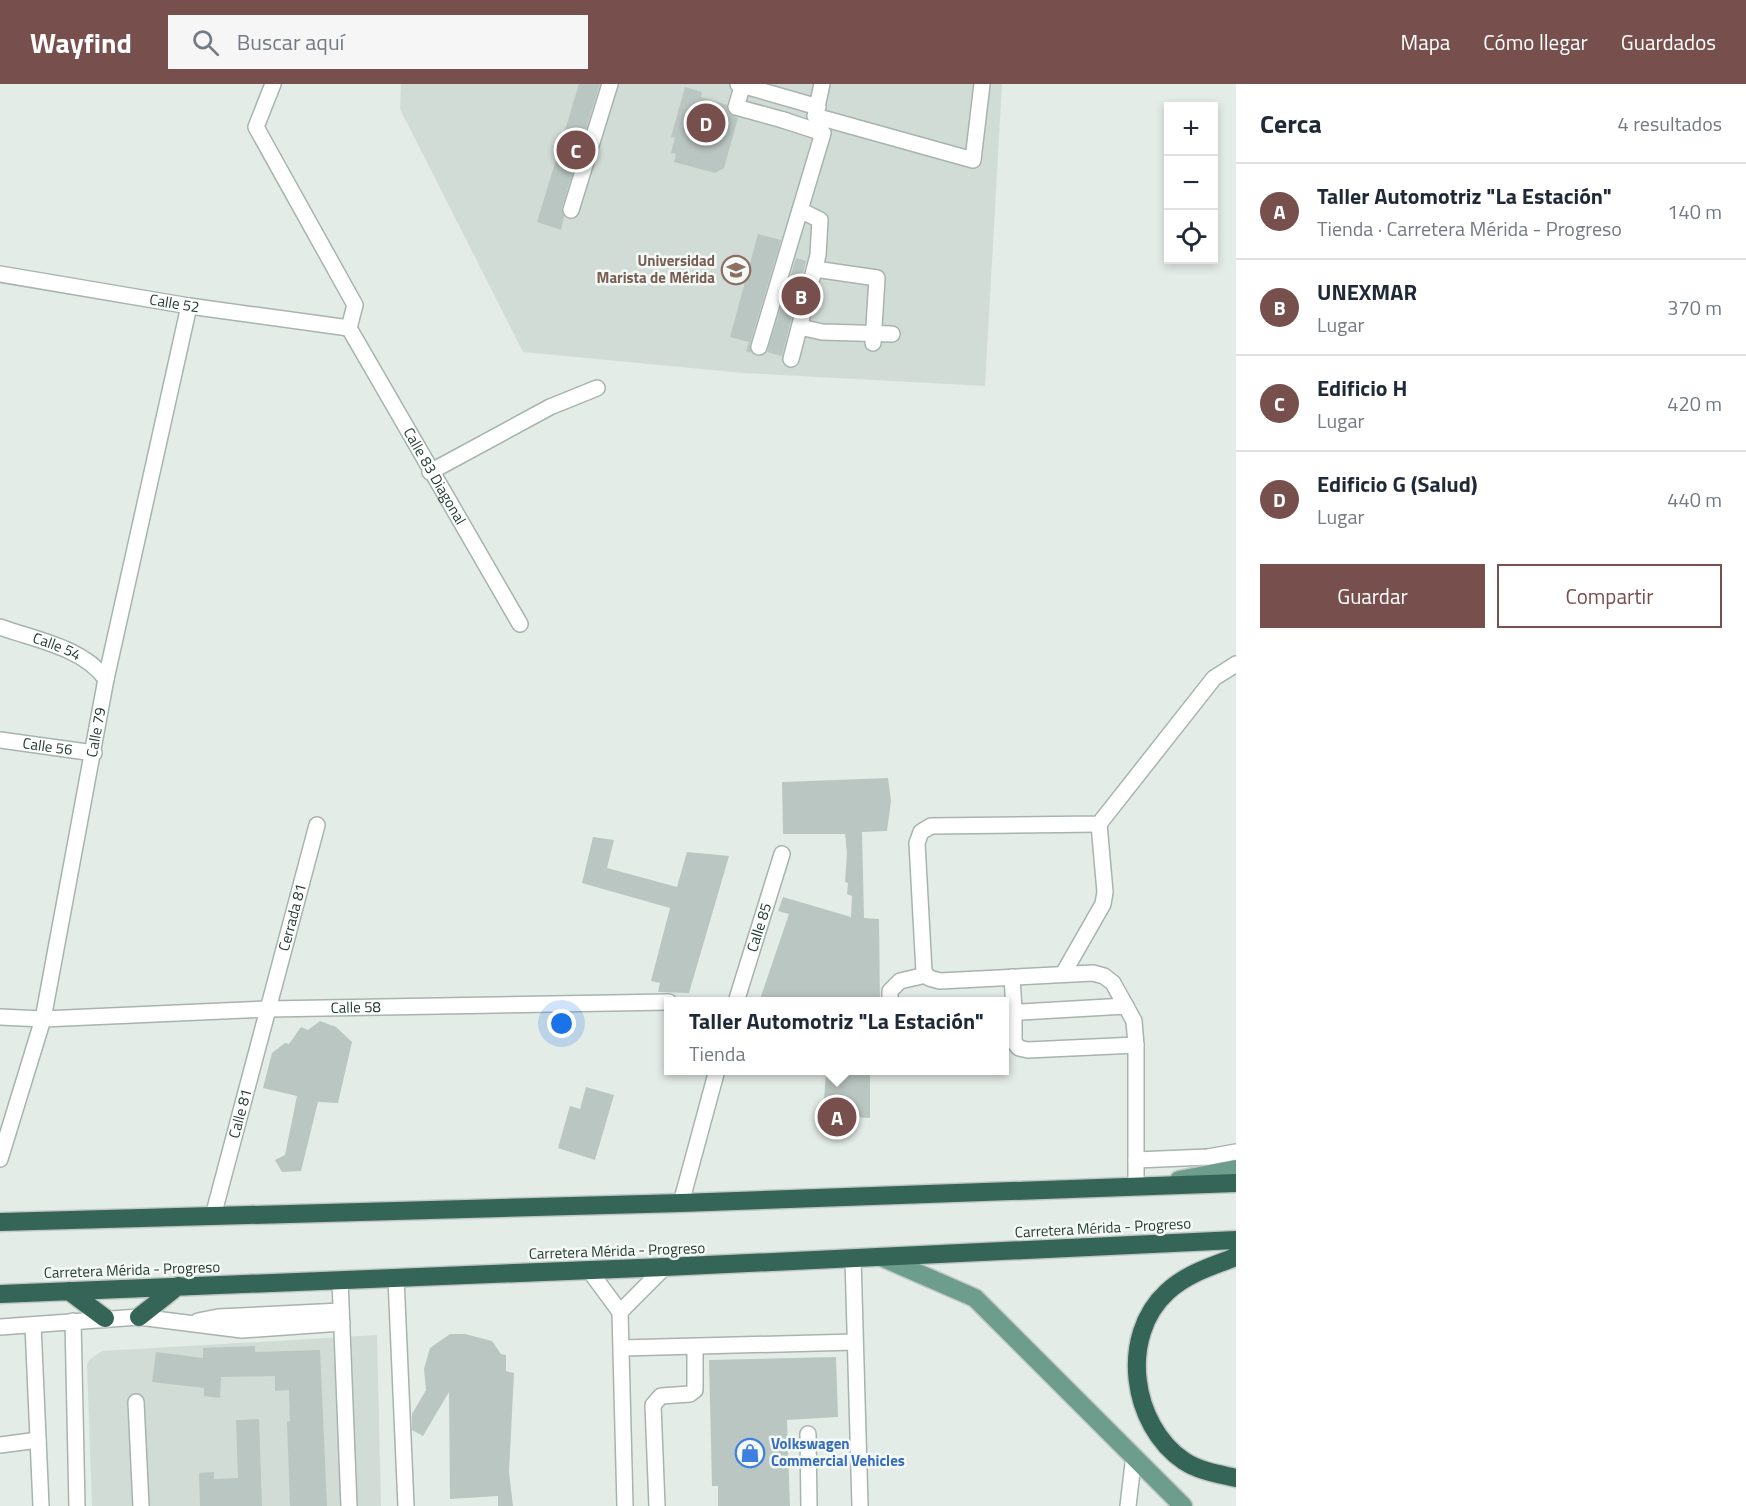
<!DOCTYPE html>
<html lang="es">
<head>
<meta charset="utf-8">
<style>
	body { margin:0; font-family:"Titillium Web",sans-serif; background:#f6f6f7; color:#1f2937 }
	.controls { position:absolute; right:18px; top:18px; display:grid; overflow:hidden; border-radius:0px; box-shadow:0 3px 9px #0003 }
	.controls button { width:54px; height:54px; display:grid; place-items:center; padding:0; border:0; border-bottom:2px solid #e0e1e3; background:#fff; color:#1f2937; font:30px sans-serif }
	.you { position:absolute; left:562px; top:940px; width:21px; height:21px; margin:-15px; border:4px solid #fff; border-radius:50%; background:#1a73e8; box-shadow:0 0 0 9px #1a73e833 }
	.badge { display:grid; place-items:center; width:39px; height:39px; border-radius:50%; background:#77504e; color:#fff; font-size:20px; font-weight:700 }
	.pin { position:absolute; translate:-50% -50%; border:3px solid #fff; box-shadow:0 2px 6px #0006 }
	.popup { position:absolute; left:664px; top:913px; width:345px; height:78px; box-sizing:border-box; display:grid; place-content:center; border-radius:0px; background:#fff; filter:drop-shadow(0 2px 4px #0005); font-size:20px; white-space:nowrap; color:#747a83 }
	.popup b { font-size:22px; color:#1f2937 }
	.popup::after { content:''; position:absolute; left:50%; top:100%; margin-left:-12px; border:12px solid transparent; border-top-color:#fff }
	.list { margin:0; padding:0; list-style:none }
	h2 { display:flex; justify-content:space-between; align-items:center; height:78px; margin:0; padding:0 24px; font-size:26px }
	h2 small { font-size:20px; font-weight:400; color:#747a83 }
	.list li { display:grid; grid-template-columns:39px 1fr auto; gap:18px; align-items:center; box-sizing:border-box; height:96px; padding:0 24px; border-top:2px solid #e0e1e3 }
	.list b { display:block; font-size:22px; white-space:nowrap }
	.list p { margin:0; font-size:20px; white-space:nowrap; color:#747a83 }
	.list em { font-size:20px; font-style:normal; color:#747a83 }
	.actions { display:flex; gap:12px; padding:18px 24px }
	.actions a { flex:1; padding:14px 0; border:2px solid #77504e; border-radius:0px; text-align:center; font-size:21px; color:#77504e }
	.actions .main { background:#77504e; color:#fff }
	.icon { flex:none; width:33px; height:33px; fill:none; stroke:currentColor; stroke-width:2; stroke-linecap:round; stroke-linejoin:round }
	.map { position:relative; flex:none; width:1236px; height:1422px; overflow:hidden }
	header { display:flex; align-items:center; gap:36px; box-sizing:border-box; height:84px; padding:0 30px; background:#77504e; color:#fff }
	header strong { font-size:28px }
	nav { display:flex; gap:33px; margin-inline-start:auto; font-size:21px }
	.search { width:420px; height:54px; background:#f6f6f7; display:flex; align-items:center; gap:15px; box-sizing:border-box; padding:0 21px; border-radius:0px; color:#747a83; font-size:22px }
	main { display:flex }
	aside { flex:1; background:#fff }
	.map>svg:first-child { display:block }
</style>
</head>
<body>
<header>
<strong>Wayfind</strong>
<div class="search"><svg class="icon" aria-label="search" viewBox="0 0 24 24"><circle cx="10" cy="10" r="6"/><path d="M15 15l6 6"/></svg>Buscar aquí</div>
<nav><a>Mapa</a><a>Cómo llegar</a><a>Guardados</a></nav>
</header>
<main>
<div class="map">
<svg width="1236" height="1422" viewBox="0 0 1236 1422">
	<rect width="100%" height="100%" fill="#e4ece8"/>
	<path fill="#d2dcd7" d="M401,0H1002L985,302L743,289L523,268L400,25Z
		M377,1251L381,1422H92L87,1281L89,1276L102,1267Z"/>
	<path fill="#bac6c1" d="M579,0H600L562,123L564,133L561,146L537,138Z
		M685,3L702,8L701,13L727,21L729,29L738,34L724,84L715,89L674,78L676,70L671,69L675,54L671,53Z
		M758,150L781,156L750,260L751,269L746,267L749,258L730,253Z
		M796,174L806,177L782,272L767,268Z
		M888,694L891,717L887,747L862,748L864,834L879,835L880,918H829V914H778V918H759L789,830L778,827L783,813L851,833L852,812L847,810L848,799L845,798L847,769L845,750H783L782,698Z
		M593,753L614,756L607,784L677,803L687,768L729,772L689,909L658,908L660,899L651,897L670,824L582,799Z
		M320,937L336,943L352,958L338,1019L318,1018L301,1087L282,1088L275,1076L285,1071L297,1012L263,1004L272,969L285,959L289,960L301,943L308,946Z
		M826,987H870V1034L823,1032Z
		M586,1003L614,1011L595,1076L558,1064L570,1022L580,1025Z
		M450,1250H465L492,1257L501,1270L506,1271V1287L514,1289L509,1388L513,1422H498V1412L450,1415L449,1308L423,1352L412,1346V1330L426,1306L424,1285L430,1264Z
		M255,1262V1268L320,1266L327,1422H290L287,1338L290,1337L289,1306L275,1307V1292L221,1293L220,1314L204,1312V1304L152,1298L156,1268L203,1274V1264Z
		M836,1273L838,1333L787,1336L790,1422H718V1402H712L709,1276Z
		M259,1335L262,1422H200L199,1389L214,1388V1395L238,1394L236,1336Z"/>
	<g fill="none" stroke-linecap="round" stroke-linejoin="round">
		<g stroke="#a7b4ae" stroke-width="18">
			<g id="minor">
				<path d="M273,0L256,43L355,221L349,244"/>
				<path d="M738,0L818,23"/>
				<path d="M743,0L736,23L787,37"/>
				<path d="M822,0L815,32L973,76L982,0"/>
				<path d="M571,126L610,0"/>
				<path d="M815,185L877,194L873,259"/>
				<path id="s1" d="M0,190L189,222L349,244"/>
				<path d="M800,243L822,248L892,250"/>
				<path id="s2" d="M349,244L520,540"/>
				<path d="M759,263L823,49L783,36"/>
				<path d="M791,275L818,171L820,136L800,126"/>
				<path d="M430,388L550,323L597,304"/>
				<path id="s3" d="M0,543C36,556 82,563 106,595"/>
				<path id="s4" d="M0,656L94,669"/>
				<path d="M1063,890L1103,820L1105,808L1099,740"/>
				<path d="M1012,893L1014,926L1021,928L1126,922"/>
				<path id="s5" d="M736,918L782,770"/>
				<path d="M890,918V907L900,897L926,891"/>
				<path d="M1014,926V958L1019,964L1028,966L1136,961"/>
				<path id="s6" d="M0,933L43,935L268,925L669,918"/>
				<path id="s7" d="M0,1075L43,935L106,595L189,222"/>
				<path d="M1136,1076L1208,1073L1236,1068"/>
				<path d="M1136,1101V961L1134,937L1113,899L1104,892L1093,889L940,897L929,894L924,888L917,759L921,748L931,742L1099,740L1214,594L1236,580"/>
				<path d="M681,1119L717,986"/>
				<path id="s8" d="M213,1132L317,741"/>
				<path d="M853,1174L860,1422"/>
				<path d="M589,1186L620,1228L625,1422"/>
				<path d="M396,1194L406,1422"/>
				<path d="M340,1196L349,1422"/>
				<path d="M620,1228L665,1183"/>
				<path d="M73,1237L77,1422"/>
				<path d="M198,1237L218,1233L341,1227"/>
				<path d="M33,1241L41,1422"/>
				<path d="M0,1243L139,1233L242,1246L342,1239"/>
				<path d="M622,1264L855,1258"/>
				<path d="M136,1318L141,1422"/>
				<path d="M808,1350L809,1422"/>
				<path d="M0,1361L38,1356"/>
				<path d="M657,1422L653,1321L661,1312L690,1310L695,1306V1263"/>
				<path d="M1128,1422L1134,1371"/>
			</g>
		</g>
		<g stroke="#c2c8c6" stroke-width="21">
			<path id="major" d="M1179,1096L1236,1085
				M881,1173L975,1214L1183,1422"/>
		</g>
		<g stroke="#c2c8c6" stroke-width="21">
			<path id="highway" d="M0,1138L681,1119L1236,1099
				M1236,1173C1212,1182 1186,1190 1167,1208C1119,1252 1131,1341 1184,1377C1199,1387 1219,1390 1236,1394
				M69,1207L105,1234
				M0,1210L665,1183L1236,1156
				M139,1233L178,1202"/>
		</g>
		<use href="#minor" stroke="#fff" stroke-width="15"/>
		<use href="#major" stroke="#6d9d8d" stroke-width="18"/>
		<use href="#highway" stroke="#346557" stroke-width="18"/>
	</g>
	<defs>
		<g id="university-ring" transform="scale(1.5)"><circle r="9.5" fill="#f4f9f6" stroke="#8d6e63" stroke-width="1.5"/><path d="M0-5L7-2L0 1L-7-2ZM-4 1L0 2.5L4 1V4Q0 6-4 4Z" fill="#8d6e63"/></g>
		<g id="shop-ring" transform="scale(1.5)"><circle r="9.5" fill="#f4f9f6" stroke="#3f7fe0" stroke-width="1.5"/><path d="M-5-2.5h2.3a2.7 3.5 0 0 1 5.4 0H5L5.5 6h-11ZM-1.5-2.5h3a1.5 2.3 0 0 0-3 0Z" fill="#3f7fe0"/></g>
	</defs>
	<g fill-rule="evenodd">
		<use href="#university-ring" x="736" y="186"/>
		<use href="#shop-ring" x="750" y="1369"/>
	</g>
	<g text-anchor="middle" stroke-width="5" stroke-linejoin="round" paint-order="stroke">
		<g font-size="15" font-weight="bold" fill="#785e54" stroke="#f4f9f6" text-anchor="end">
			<text x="715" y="182">Universidad<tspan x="715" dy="17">Marista de Mérida</tspan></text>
		</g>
		<g font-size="15" fill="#253c34" stroke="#f4f9f6">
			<text dy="5" stroke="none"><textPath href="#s1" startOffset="177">Calle 52</textPath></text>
			<text dy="5" stroke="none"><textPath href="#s2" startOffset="171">Calle 83 Diagonal</textPath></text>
			<text dy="5" stroke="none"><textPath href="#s3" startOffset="60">Calle 54</textPath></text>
			<text dy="5" stroke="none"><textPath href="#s7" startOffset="438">Calle 79</textPath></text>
			<text dy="5" stroke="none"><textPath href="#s4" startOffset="48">Calle 56</textPath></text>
			<text dy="5" stroke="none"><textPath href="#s8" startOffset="309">Cerrada 81</textPath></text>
			<text dy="5" stroke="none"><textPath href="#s5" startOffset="78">Calle 85</textPath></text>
			<text dy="5" stroke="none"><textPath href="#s6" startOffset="356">Calle 58</textPath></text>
			<text dy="5" stroke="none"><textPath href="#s8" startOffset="106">Calle 81</textPath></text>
			<text transform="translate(1103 1144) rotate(-3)" y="5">Carretera Mérida - Progreso</text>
			<text transform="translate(617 1167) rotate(-2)" y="5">Carretera Mérida - Progreso</text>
			<text transform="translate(132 1186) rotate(-2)" y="5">Carretera Mérida - Progreso</text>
		</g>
		<g font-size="15" font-weight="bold" fill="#366cbe" stroke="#f4f9f6" text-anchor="start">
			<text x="771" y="1365">Volkswagen<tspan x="771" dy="17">Commercial Vehicles</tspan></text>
		</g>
	</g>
</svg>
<div class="controls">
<button>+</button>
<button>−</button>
<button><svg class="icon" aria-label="locate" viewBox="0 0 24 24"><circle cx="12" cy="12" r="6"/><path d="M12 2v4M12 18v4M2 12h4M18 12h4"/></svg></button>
</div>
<div class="you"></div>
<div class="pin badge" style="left:837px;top:1033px">A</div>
<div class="popup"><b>Taller Automotriz &quot;La Estación&quot;</b>Tienda</div>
<div class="pin badge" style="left:801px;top:212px">B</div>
<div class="pin badge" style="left:576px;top:66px">C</div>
<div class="pin badge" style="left:706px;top:39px">D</div>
</div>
<aside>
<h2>Cerca<small>4 resultados</small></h2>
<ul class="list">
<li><span class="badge">A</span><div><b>Taller Automotriz &quot;La Estación&quot;</b><p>Tienda · Carretera Mérida - Progreso</p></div><em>140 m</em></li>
<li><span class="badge">B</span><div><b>UNEXMAR</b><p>Lugar</p></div><em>370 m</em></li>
<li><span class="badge">C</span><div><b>Edificio H</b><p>Lugar</p></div><em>420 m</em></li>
<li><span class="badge">D</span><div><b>Edificio G (Salud)</b><p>Lugar</p></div><em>440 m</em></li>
</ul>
<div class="actions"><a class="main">Guardar</a><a>Compartir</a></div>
</aside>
</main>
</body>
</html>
